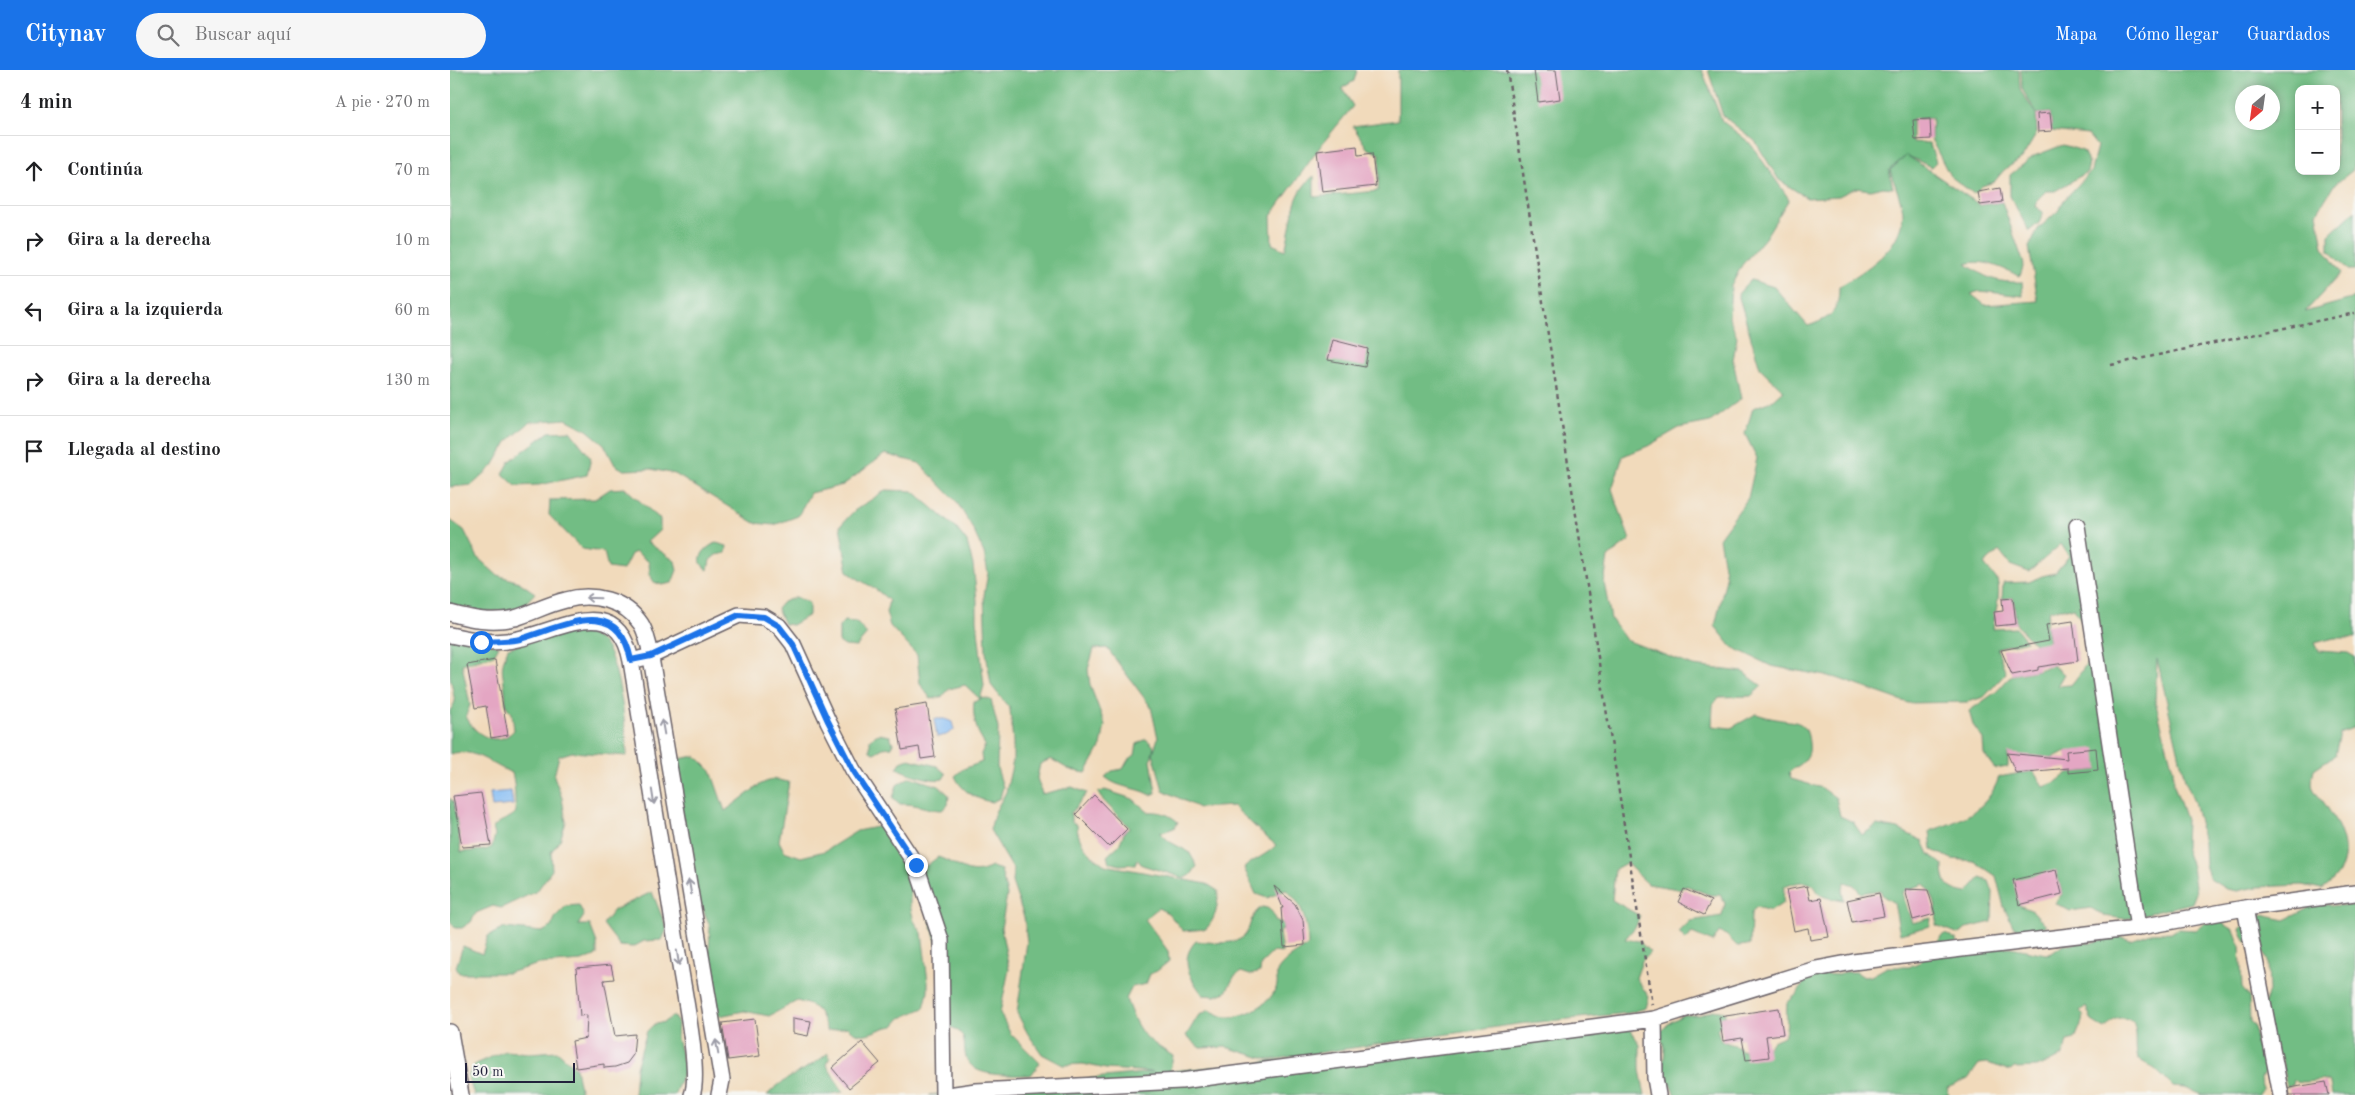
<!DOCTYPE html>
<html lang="es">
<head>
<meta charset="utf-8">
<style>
	body { margin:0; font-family:"Old Standard TT",serif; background:#f6f6f6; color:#202124 }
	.controls { position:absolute; right:15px; top:15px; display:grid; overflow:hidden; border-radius:10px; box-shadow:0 2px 8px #0003 }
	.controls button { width:45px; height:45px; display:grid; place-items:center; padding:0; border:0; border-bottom:1px solid #e0e0e0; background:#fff; color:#202124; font:25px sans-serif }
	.compass { position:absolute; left:1785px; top:15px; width:45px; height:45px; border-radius:50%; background:#fff; box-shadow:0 2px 8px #0003; rotate:209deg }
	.scale { position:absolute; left:15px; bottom:12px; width:110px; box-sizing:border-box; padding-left:5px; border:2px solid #22223b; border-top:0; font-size:14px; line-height:18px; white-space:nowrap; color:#22223b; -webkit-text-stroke:4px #f6f6f2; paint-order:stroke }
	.stop { position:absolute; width:15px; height:15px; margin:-11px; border:4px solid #1a73e8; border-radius:50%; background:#fff }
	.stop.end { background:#1a73e8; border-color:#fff; box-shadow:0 1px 5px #0008 }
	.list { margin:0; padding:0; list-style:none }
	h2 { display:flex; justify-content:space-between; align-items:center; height:65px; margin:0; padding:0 20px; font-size:21px }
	h2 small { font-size:16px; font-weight:400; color:#757577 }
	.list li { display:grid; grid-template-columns:32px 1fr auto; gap:15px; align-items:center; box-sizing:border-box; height:70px; padding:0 20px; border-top:1px solid #e0e0e0 }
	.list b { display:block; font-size:19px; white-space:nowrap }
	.list em { font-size:16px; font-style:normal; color:#757577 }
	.icon { flex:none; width:28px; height:28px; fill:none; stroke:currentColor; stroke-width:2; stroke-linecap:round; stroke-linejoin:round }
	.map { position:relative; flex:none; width:1905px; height:1025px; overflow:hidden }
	header { display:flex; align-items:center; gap:30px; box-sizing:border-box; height:70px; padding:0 25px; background:#1a73e8; color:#fff }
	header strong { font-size:24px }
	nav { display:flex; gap:28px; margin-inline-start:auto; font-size:18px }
	.search { width:350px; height:45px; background:#f6f6f6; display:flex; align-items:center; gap:12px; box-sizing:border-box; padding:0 18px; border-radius:28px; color:#757577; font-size:19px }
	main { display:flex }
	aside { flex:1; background:#fff }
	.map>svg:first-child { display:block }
</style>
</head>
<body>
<header>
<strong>Citynav</strong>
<div class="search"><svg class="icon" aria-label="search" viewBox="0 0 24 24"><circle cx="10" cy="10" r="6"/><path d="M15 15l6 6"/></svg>Buscar aquí</div>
<nav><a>Mapa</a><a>Cómo llegar</a><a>Guardados</a></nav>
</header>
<main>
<aside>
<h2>4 min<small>A pie · 270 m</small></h2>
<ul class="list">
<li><svg class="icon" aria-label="ahead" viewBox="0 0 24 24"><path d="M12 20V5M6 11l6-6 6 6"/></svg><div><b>Continúa</b></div><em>70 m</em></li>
<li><svg class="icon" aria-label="right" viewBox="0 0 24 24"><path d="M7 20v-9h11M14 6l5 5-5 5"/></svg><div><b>Gira a la derecha</b></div><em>10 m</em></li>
<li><svg class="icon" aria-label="left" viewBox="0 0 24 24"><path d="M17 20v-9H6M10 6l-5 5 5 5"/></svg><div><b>Gira a la izquierda</b></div><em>60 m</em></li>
<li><svg class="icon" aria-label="right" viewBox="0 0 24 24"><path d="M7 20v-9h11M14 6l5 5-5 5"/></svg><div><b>Gira a la derecha</b></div><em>130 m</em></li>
<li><svg class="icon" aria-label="arrive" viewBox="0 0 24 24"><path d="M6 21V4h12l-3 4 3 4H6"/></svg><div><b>Llegada al destino</b></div></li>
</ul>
</aside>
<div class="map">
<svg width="1905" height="1025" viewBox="0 0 1905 1025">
	<rect width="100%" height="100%" fill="#f6f6f2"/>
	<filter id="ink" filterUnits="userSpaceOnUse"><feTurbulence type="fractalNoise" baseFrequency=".02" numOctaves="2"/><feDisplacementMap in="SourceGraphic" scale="10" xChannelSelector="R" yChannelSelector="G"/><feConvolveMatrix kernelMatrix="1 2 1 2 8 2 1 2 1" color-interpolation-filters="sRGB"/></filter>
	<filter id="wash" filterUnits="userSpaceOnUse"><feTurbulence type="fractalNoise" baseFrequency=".0096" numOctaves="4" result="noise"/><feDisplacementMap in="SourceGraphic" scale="20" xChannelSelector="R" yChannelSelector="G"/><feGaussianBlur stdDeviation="1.12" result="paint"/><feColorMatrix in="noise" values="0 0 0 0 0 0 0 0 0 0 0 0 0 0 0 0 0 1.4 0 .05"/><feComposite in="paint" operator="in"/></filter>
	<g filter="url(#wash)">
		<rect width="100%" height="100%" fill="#f1dabb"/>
		<path fill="#72bd84" stroke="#4a7060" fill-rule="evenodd" d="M0,0H907L904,11L892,18L903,36L872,74L821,146L822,174L835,180C843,153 840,124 864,106V127L928,121L930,84L917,78L903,56L948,50V0H1252L1272,51L1300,73L1339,129L1315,168L1292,195L1281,216L1279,247L1287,267L1283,290L1291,329L1260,352L1229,358L1198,376L1173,386L1162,419L1180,470L1158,487L1154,513L1161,549L1176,570L1243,596L1293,602L1312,616L1301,626L1269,627L1263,635L1262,656L1281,658L1306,644C1313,646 1319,648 1326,649C1344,653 1357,648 1359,673C1360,681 1359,685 1354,691C1350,696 1344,697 1339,703L1341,709L1372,718L1386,728L1390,746L1403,752L1412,765L1427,755L1448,759L1473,771L1479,784L1493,795C1493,814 1498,820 1517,823L1530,808L1539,811L1543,822L1542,852L1516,858L1509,864L1486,855C1488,841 1485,825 1474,814L1452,822L1462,853L1481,848L1480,856L1450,864L1444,833L1433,826L1430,820L1411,823L1404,815L1395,812L1392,822L1394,830C1386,829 1378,829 1371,825C1367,823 1367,819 1364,816C1355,808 1343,814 1334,817L1333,833L1321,841L1306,837L1301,844L1300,875L1287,876L1276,865L1269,862L1263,872L1242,863L1236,870L1229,862L1240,851L1272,846L1275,833L1270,825H1260L1237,816L1228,819L1198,814L1176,793L1165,799L1162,830L1190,846L1186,856L1175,869L1189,871L1200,882L1192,891L1186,908L1199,927L1196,938L1179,943L1068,954L819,990L776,977L750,978L736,966L748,946L759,940C764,942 772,947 777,947C795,948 823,933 827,915C828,910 825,905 828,900C836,888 848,884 858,875C857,854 854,834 836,820L817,828L806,824L794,798C805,788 816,786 826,775C810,763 798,749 783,736L749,738L713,720L703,683L708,668L701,637L657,578L644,579L638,599L640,615L655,655L651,676L636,703L620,700L601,689L590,694L587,708L592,724L622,717L637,723L621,743V751L627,755C627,773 641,786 655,795L757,814L768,821C768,837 766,848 756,859L733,861L718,843L708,838L695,849L718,881L719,891L707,901L700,904L696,914L682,917L676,929C689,964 693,967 723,986L720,1001L1172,958L1181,960L1190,975V1000L1195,1025H479L703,1002L656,999L633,994L613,995L592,984L578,964L567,943L577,872L574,847L562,812L563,799L540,760L545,742L556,722L563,691V672L560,639L541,615L536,582L534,525L538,503L534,483L521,455L506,431L469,393L435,384L393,415L360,423L348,446L324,455L305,453L225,404L201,399L174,400L165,395L154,374L137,360L116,349L80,352L57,372L43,396L22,415L0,417Z
			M1258,0H1569L1570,20L1586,44L1587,63L1572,88L1554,100L1544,112L1532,116L1524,124L1500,106L1481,69L1482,48L1462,49V72L1479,73L1486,92L1481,97L1458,86L1530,135L1552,132L1574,194L1570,206C1553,199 1534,188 1516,194C1536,208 1546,213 1572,212L1573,226L1530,221L1521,224L1535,235L1588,231L1579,177L1588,159L1608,141L1614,130L1641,101L1647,76L1638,65L1602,61L1600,43L1587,44L1572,19L1571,0H1905L1903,100L1884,115L1867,143L1873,177L1891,203L1855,242L1905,228V568H1884L1865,573L1869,581L1898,583L1905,587V657L1890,663L1885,685L1864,699C1863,704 1861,713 1863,718C1866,725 1873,730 1877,737C1897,767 1905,797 1872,819L1852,815L1806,817L1787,821L1776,819L1760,809L1755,795L1754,773L1744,731L1735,710L1707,589L1705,631L1723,699L1724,715L1736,750L1735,777L1742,797L1746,823L1742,833L1675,849L1654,846L1641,838L1620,841L1605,833L1612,824L1606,800L1569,835L1583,841L1596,856L1586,860L1564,858L1554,837L1546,806L1524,791L1502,789L1482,780L1480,761C1511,750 1537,742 1549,707L1583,701L1594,717L1606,712L1618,703L1648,700L1616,681L1602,688L1558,684V697L1545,699L1534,684L1533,669L1523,655L1519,641L1546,622L1562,605L1588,600L1602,595L1614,604L1607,616L1621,615C1648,582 1646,573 1624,538L1599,540L1596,555L1600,581L1584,574L1566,554L1563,528L1552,529L1553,513L1579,512L1592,506L1605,503L1619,486L1611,474L1579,502L1560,495L1549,481L1534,494C1537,499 1544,505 1547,510C1552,524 1544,544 1543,559L1566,558L1577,571L1547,578L1556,603L1534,627L1517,632L1458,633L1387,608L1321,596L1282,577L1265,556L1276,508L1269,468L1298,428L1307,388L1295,364L1303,338L1324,330L1334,321L1310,298L1288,224L1301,210L1324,217L1358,256C1381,248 1389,242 1389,217C1416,199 1450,181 1453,145C1454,135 1443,111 1440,100L1457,85L1439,100L1443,118L1433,117L1421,120L1405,118L1389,126L1357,128L1329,110L1305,71L1273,46ZM1849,19H1886V101H1849ZM1792,22H1822V52H1792Z
			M1613,75L1633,81L1639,93L1637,102L1605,121H1596L1588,129L1586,137L1593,142L1589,153L1579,161L1560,126V105L1584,86Z
			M1905,141V200H1898L1879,181V165Z
			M120,361L141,388L137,405L89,415L66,416L53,404L60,391L99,362Z
			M175,418L210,449V460L197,472L225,491L227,500L222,513L212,515L204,512L200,505L199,492L186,482L181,484L173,500L158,498L154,482L132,479L99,445L100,430L145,429L160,419Z
			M436,420L463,421L506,458L517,472L523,495L527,530V550L534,616L530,629L515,615L499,619L492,627L481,629L470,614L467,585L440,556L436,542L439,531C425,516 414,514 398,502L390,456L404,441Z
			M0,450L14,460L28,488L47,505L69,512L85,523L73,536L60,540L36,542L0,535Z
			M266,473L277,476L276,483L266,485L260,490L258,500C242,491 255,477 266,473Z
			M346,527L359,533V545L342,555L334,554L327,539L333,532Z
			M394,551L406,552L417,564L406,577L395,576L389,572V557Z
			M122,559C130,562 144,565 151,571C170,587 176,661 177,686L122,682L109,686L104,706L112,728L116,752L110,770L101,782L102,800L87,821L51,838L43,836L26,843L21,852L12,858H5L0,851V728L4,733L11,782L35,780L42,777L45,765L43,758C50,749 60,750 66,742C64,728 66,717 62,703C40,694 24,677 0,684V641L5,632L0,605V564L49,576L44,585L12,594L20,635L16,646C24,665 48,679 64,660L62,643C54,636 56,631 55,621C53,600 49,600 58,578Z
			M533,628L541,630L548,658L547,698L553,717L550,728L542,732C527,730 511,721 505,706L513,699L532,692L531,684L535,675C527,663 522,647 524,632Z
			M428,664L440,666L443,673L442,677L433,678L424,683L420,681V669Z
			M696,669L704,676L701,690L706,723L701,725C685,716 669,719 655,707L662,701L673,699L678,690L685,685L687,674Z
			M246,686L261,701L275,741L311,714L323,709L339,712L329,771L334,781L351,787L375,781L407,761L436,755L460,798V835L464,851L472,863L478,912V922L474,938L451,948L444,956C424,958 414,973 397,957L377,961C369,940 370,937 347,931L319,946L294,941L269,946L265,943L258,911L260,856L246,823L221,698L228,689Z
			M459,689L487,696L496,704L493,709C484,712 455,703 447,698L451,692Z
			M460,707L489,716L499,725L498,735L492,740C477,740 466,733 450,734L443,728L447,715Z
			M655,720L683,729L698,742C710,741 719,744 728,752L724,758L710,763L720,772L739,782L747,796L741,805L734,808L692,795L687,789L685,794L670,795L659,792L657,786L669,775L675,761L680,758L651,728L648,723Z
			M488,787C511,795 518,809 542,797L551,800L557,825L551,858L559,899L550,943L560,963L590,993L581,1005C567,1005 534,1007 523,997C505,982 527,965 496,955L492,892L468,808L476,796Z
			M202,822L217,859L212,870L194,871L183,877L170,876L153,854L164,840Z
			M1861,834C1875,834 1890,837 1905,835V1025H1882L1880,1013C1869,1006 1858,1016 1844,1010L1843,1015L1836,1018L1832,989L1813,967L1809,952V944L1819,922L1818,890L1807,876L1795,871L1790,859L1808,844L1835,850L1857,839Z
			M129,835L134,846L128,855H140L147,873V885L132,891L89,894L58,903H9L6,897L13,876L32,884L38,866L55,858L92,862L101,857L106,846L116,836Z
			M812,837C821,838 823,842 825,850L837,855L829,863L832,883L823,882L811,894L810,902L800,905L791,902L784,907L776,922L765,926L753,925C739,907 729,889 746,871C760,872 792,878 798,860C802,849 802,844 812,837Z
			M1755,853H1772L1784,860L1790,875L1792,918L1799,927L1800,951L1804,956L1806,974L1817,1000L1811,1008L1812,1019L1809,1025H1753L1735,1018L1723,1017L1705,999L1688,989C1684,975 1689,966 1683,951C1669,945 1664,948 1655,959L1642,951L1636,936L1630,941L1634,947L1625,969L1617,971L1613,986L1587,997L1564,998L1561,1001L1537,993L1529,994L1518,1009L1497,1018L1499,1025H1225L1213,1000L1215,978L1209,963L1219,953L1233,945H1250L1263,940L1275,942V951L1267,959L1271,971L1288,976L1290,980L1314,983L1323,971L1334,966C1338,958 1336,944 1337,933L1347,924L1356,909L1372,904L1388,905L1395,902H1406L1414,907L1421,906L1437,897H1459L1468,893L1487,875L1491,866L1495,864L1506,869L1507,876L1560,877L1596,884L1602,883L1613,875L1623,874L1627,871L1640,873L1667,866L1681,870L1701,863L1723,862L1727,859L1746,860Z
			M223,946L228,953L227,968L235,999L224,1025H184L186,998L197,961L203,955L214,952Z
			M55,981L79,983L107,981L126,998L131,1025H24L18,1006L25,994Z
			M378,983L380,988L376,994L393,1022L376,1025H317C335,1006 359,1000 378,983Z"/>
		<path fill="#84bcf4" stroke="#536f98" d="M484,649H495L502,652L504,660L496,665L487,667Z
			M61,721L63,735L42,737L40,723Z"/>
		<g id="blocks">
			<path fill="#e4a6c3" d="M1084,0H1106L1110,29L1088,32Z
				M1600,43L1602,61L1588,62L1587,44Z
				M1480,49L1481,69L1465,70L1463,50Z
				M907,76L908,86L922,84L926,116L872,122L867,81Z
				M1550,118L1552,132L1530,135L1528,122Z
				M883,270L918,279L915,297L878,290Z
				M1563,528L1566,554L1546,556L1544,542L1553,541L1552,529Z
				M1623,551L1628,591L1588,597V600L1562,605L1551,580L1599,571L1596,555Z
				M45,590L58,665L41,668L36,636L25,638L17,595Z
				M477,634L485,687L471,689L469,677L452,680L445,639Z
				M1646,678L1648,700L1618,703V698L1566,703L1557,683L1617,689L1616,681Z
				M31,723L41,775L12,777L3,726Z
				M644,725L677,759L659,777L626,744Z
				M1606,800L1612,824L1569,835L1563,810Z
				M824,816L845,834L853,850L855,875L834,877L831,838H833Z
				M1357,816L1360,830L1371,828L1379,867L1360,870L1358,858L1344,861L1336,820Z
				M1234,819L1261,831L1254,845L1228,832Z
				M1455,819L1478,820L1485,844L1463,850Z
				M1429,823L1434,846L1402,852L1397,830Z
				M161,895L164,909L154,910L165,966L185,964L183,985L177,993L165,997L154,998V994L126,998L122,971L136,968L137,945L130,946L126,898Z
				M1329,938L1333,964L1316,966L1319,987L1296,990L1292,968L1273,971L1269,947Z
				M343,948L361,951L358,966L343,963Z
				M305,949L310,986L278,990L272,953Z
				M412,972L430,993L399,1018L382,998Z
				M1876,1012L1879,1025H1840L1839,1018Z"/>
		</g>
	</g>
	<g filter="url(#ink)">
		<use href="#blocks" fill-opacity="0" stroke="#6a6268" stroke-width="1"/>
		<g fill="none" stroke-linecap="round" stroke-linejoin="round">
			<g stroke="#6a6268" stroke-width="18">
				<path id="minor" d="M1627,456L1688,858
					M0,543C21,549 42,553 65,548C82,543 98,534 116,530C142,522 175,530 191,554C195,560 197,569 199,576L272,1010L269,1025
					M0,565C23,570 45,575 68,569C111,560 168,522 181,591C197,690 213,790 229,890C233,917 251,1003 242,1025
					M181,591L201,586L289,545L314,547L329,556L343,574L378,651L403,700L466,795L491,870L493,1025
					M1795,838L1831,1025
					M1204,949L1205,1008L1208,1025
					M0,962L11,1025
					M498,1025L526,1021L731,1011L1204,949L1366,899L1403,892L1679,859L1795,838L1905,823"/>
			</g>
			<path stroke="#6a6268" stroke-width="2.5" stroke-dasharray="4 4" stroke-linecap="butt" d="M1057,0L1202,935
				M1661,295L1905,243"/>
			<use href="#minor" stroke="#fff" stroke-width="15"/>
		</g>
		<defs><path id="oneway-shaft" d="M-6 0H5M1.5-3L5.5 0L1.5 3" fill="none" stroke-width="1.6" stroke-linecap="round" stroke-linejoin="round" transform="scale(1.25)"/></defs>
		<g stroke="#9c9ca7">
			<use href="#oneway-shaft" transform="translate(143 528) rotate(-178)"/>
			<use href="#oneway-shaft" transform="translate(213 657) rotate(-100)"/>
			<use href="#oneway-shaft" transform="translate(203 727) rotate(81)"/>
			<use href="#oneway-shaft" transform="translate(240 817) rotate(-100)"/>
			<use href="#oneway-shaft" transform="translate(228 888) rotate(81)"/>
			<use href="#oneway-shaft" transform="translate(267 977) rotate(-100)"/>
		</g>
	</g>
	<g fill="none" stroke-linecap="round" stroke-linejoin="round" filter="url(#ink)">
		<path stroke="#1a73e8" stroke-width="6" d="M31,572C44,571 58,572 70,569C112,557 168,524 181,590L201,586L289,545L314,547L329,556L343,574L378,651L403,700L466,795"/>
	</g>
</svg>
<div class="controls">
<button>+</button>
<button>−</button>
</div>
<svg class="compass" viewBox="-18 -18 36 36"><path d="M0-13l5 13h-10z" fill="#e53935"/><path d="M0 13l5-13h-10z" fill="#757577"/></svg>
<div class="scale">50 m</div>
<div class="stop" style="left:31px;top:572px"></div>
<div class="stop end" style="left:466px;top:795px"></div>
</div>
</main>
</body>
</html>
